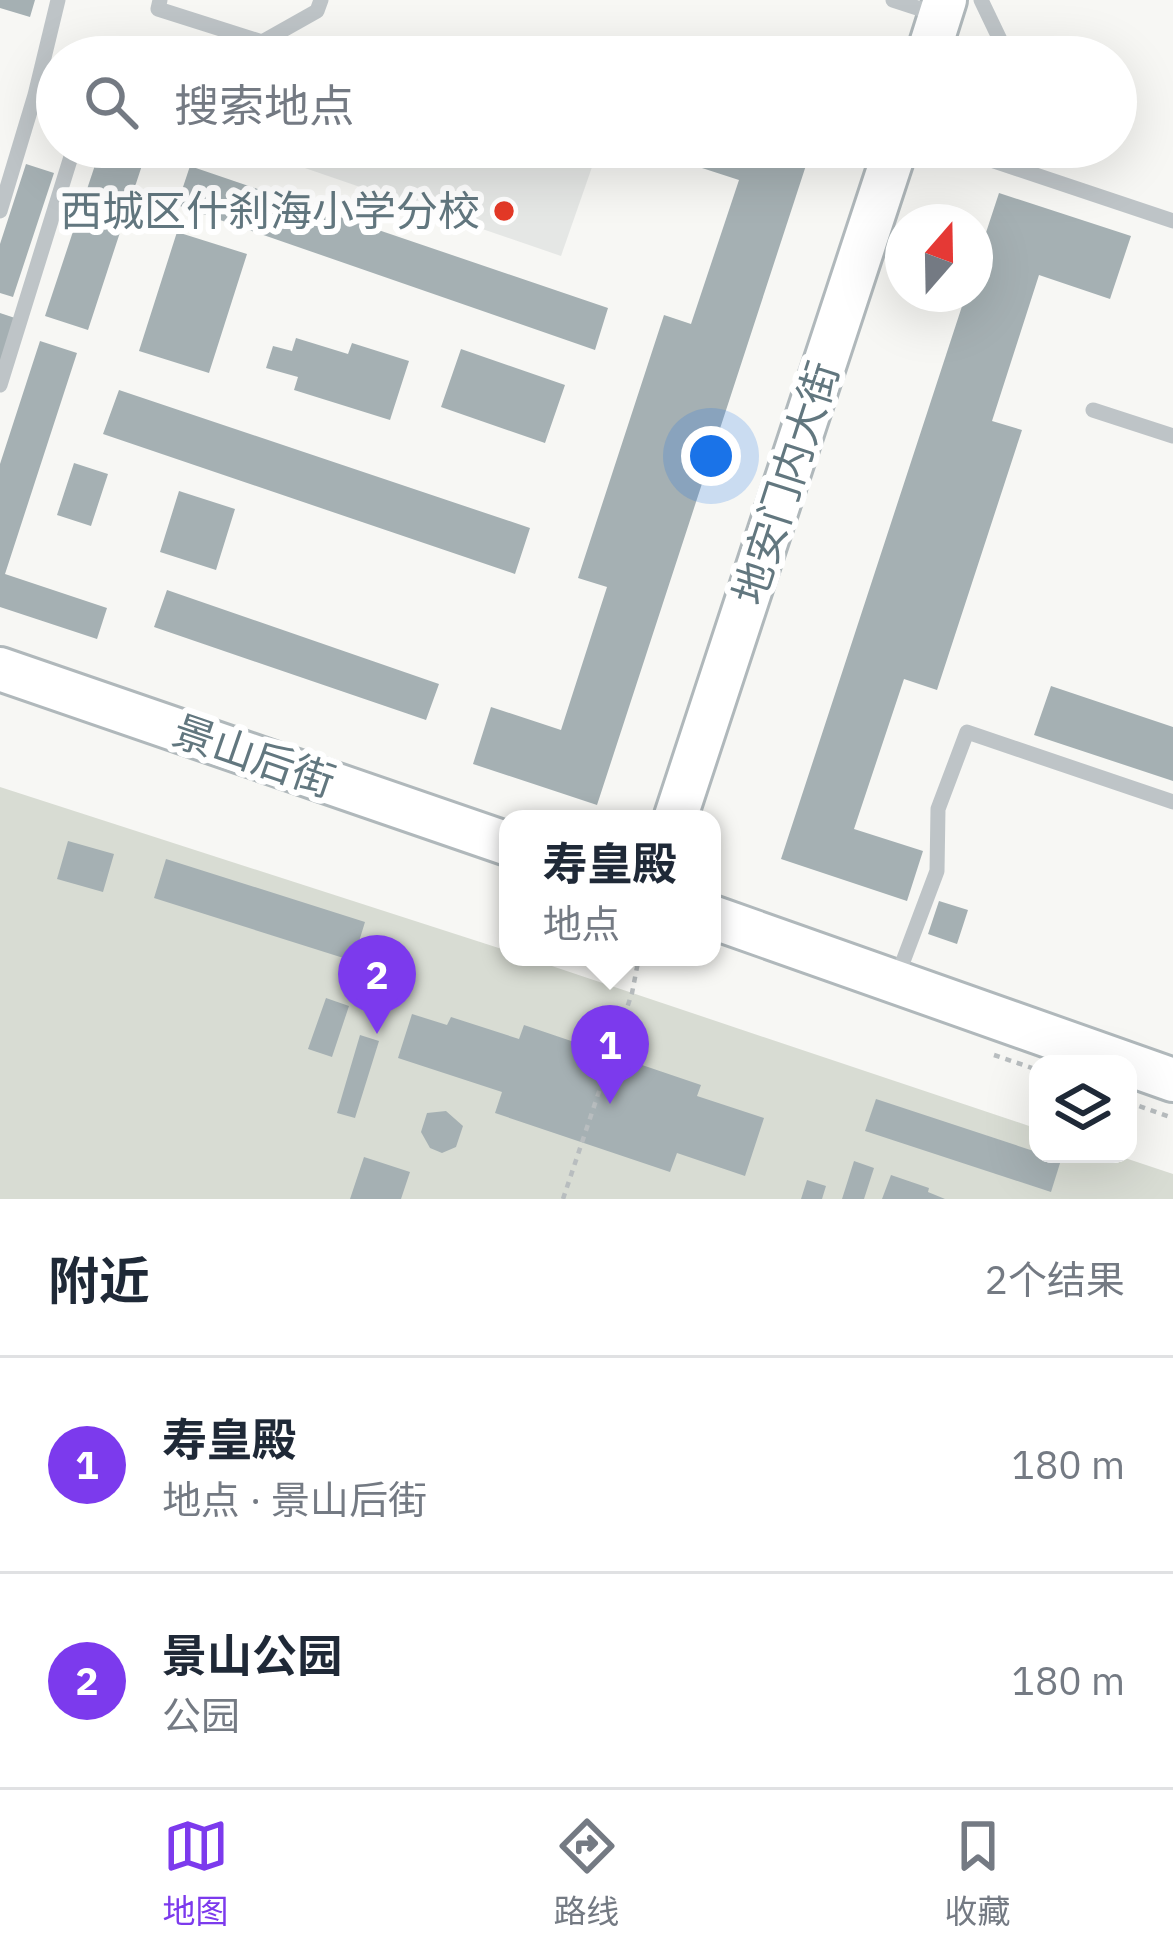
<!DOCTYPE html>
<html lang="zh">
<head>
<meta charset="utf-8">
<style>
	body { margin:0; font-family:"IBM Plex Sans","Noto Sans SC",sans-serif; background:#f2f2f3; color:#1f2937 }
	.controls { position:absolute; right:36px; bottom:36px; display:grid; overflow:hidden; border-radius:24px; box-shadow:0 12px 48px #0002 }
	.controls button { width:108px; height:108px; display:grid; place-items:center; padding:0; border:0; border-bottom:3px solid #e0e1e3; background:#fff; color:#1f2937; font:60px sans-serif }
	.compass { position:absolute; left:885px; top:204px; width:108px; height:108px; border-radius:50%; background:#fff; box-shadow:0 12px 48px #0002; rotate:20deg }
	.you { position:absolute; left:711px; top:456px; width:42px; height:42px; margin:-30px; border:9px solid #fff; border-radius:50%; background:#1a73e8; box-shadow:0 0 0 18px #1a73e833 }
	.badge { display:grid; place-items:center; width:78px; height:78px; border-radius:50%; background:#7c3aed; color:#fff; font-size:39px; font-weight:700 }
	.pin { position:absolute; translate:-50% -99px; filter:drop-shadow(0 3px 6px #0008) }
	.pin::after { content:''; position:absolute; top:63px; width:42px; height:36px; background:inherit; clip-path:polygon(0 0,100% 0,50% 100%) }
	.popup { position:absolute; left:499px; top:810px; width:222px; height:156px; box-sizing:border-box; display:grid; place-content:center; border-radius:24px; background:#fff; filter:drop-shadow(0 3px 9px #0005); font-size:39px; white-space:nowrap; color:#747a83 }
	.popup b { font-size:45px; color:#1f2937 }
	.popup::after { content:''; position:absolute; left:50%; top:100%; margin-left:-24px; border:24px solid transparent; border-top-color:#fff }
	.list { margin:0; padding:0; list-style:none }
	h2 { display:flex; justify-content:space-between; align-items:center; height:156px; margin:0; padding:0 48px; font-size:51px }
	h2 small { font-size:39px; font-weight:400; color:#747a83 }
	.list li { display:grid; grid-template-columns:78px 1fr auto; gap:36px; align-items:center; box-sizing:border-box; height:216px; padding:0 48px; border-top:3px solid #e0e1e3 }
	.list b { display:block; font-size:45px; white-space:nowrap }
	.list p { margin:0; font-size:39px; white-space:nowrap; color:#747a83 }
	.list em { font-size:39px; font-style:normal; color:#747a83 }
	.icon { flex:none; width:66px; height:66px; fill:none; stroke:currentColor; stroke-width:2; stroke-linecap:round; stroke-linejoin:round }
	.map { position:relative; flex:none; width:1173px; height:1199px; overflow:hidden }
	.search { position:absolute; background:#fff; box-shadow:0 12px 48px #0002; left:36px; right:36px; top:36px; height:132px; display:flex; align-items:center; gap:30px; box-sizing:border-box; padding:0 42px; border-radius:66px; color:#747a83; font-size:45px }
	.sheet { height:588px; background:#fff }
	nav { display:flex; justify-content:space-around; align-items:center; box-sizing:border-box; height:168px; border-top:3px solid #e0e1e3; background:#fff; font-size:33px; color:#747a83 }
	nav a { display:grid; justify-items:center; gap:6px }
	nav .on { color:#7c3aed }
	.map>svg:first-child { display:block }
</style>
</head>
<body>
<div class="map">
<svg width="1173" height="1199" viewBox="0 0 1173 1199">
	<rect width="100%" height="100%" fill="#f7f7f4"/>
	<path fill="#e5e7e5" d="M306,147H599L561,256L299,166Z"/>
	<path fill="#d8dcd3" d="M0,787L508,951V957H525L1038,1129V1154H1113L1173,1174V1199H0Z"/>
	<path fill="#a5b0b3" d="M0,0H35L30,17L0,8Z
		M101,147H148L88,330L45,316Z
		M671,147H812L597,805L473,764L491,707L561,730L607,587L578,578L664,315L691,324L739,180L668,157Z
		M26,164L54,173L13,297L0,293V244Z
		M190,166L608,308L595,350L177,205Z
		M999,193L1131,236L1110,299L1039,275L992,421L1022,430L937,690L904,679L854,829L923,851L907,901L781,859L966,294H975V266Z
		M177,232L247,254L209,373L139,351Z
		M0,313L15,318L0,365Z
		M296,338L348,354L352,343L409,361L390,420L294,390L298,377L266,368L273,346L292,351Z
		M40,341L77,353L5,574L107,608L97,639L0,607V464Z
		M461,349L565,385L545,443L441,407Z
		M119,390L530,528L515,574L103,434Z
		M74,463L108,474L91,526L57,515Z
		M179,491L235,509L216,570L160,552Z
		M167,590L439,684L426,720L154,627Z
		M1051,686L1173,727V781L1034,735Z
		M68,841L114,854L103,892L57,879Z
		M166,859L365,922L353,961L154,898Z
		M939,901L968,910L957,944L928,934Z
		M326,998L349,1006L332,1057L308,1049Z
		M412,1014L447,1025L451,1017L519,1039L524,1025L701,1085L697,1096L764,1118L745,1176L677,1153L670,1172L495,1113L502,1092L398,1058Z
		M360,1035L379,1041L355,1118L337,1113Z
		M876,1099L1061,1160L1051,1192L865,1131Z
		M446,1111L463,1126L456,1147L442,1153L430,1148L421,1132L427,1113Z
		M364,1157L410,1172L401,1199H350Z
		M854,1161L874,1168L864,1199H842Z
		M891,1175L929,1188L928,1192L945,1199H882Z
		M807,1180L826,1186L822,1199H801Z"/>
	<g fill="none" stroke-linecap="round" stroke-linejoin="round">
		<g stroke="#b0b8bb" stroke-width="48">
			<path id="secondary" d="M927,57L945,0
				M0,669L508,844
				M675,819L896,147
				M712,917L1173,1080"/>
		</g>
		<path stroke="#b8bdbf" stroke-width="4.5" stroke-dasharray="6 6" stroke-linecap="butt" d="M994,1055L1038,1070
			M1128,1102L1173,1118
			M563,1199L632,993L639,957"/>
		<path stroke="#bec4c7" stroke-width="15" d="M160,0L158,9L262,42L317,11L321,0
			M893,0L936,14
			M981,0L1003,46L1004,57
			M952,147L1173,221
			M0,211L35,95L58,0
			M0,385L74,147
			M1093,410L1173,436
			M896,980L937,871L938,809L967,732L1173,802"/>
		<use href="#secondary" stroke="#fff" stroke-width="42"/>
	</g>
	<circle fill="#e43927" stroke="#fff" stroke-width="4.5" cx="504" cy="211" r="12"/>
	<g text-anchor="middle" stroke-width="12" stroke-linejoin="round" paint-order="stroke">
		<g font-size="42" fill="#62777f" stroke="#fff" text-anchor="end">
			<text x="480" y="226">西城区什刹海小学分校</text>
		</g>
		<g font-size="42" fill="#62777f" stroke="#fff">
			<text transform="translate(786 483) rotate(-72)" y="15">地安门内大街</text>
			<text transform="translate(254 756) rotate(19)" y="15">景山后街</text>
		</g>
	</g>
</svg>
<div class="controls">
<button><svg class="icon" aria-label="layers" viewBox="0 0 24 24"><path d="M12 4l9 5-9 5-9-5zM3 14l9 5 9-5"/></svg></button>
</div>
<svg class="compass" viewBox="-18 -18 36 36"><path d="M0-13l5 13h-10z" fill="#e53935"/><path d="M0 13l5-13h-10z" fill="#747a83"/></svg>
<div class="you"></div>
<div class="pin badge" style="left:610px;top:1104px">1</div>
<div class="popup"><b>寿皇殿</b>地点</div>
<div class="pin badge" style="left:377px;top:1034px">2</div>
<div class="search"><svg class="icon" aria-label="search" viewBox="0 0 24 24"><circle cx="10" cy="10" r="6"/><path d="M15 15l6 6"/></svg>搜索地点</div>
</div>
<section class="sheet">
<h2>附近<small>2个结果</small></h2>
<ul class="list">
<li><span class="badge">1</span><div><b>寿皇殿</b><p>地点 · 景山后街</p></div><em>180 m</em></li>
<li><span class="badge">2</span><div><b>景山公园</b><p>公园</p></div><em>180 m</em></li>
</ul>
</section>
<nav>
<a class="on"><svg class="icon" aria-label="map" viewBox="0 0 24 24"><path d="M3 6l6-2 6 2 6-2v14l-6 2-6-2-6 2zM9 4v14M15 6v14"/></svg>地图</a>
<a><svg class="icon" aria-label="directions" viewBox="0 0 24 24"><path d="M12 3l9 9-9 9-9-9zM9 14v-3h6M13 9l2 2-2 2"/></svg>路线</a>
<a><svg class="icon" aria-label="saved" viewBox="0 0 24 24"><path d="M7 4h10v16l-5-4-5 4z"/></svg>收藏</a>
</nav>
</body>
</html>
